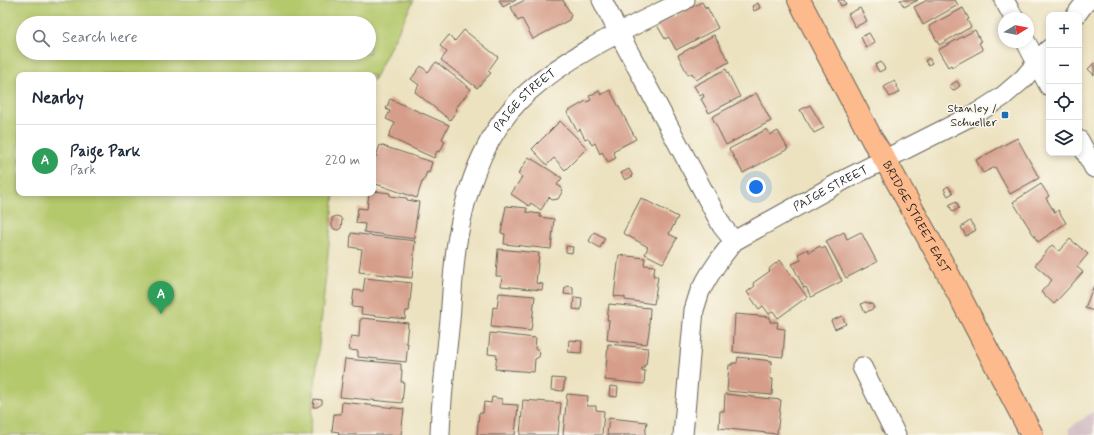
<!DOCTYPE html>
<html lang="en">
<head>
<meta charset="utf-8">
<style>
	body { margin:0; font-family:Mynerve,sans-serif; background:#f6f6f7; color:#1f2937 }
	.controls { position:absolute; right:12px; top:12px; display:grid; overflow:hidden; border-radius:8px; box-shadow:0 2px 6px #0003 }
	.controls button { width:36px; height:36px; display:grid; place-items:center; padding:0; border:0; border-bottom:1px solid #e0e1e3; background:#fff; color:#1f2937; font:20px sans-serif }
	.compass { position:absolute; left:998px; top:12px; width:36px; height:36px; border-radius:50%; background:#fff; box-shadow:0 2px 6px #0003; rotate:80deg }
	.you { position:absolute; left:756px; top:187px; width:14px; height:14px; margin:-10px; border:3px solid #fff; border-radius:50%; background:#1a73e8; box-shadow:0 0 0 6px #1a73e833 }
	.badge { display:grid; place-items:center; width:26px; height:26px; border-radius:50%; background:#0b8043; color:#fff; font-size:13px; font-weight:700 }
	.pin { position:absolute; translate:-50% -33px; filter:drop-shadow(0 1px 2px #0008) }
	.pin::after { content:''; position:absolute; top:21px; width:14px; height:12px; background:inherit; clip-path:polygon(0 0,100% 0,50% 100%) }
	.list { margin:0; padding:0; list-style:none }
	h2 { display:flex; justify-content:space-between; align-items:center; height:52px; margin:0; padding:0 16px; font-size:17px }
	h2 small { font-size:13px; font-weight:400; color:#747a83 }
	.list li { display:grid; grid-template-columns:26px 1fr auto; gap:12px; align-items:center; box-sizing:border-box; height:72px; padding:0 16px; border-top:1px solid #e0e1e3 }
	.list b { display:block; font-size:15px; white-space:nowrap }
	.list p { margin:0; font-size:13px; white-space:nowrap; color:#747a83 }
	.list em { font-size:13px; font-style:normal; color:#747a83 }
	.icon { flex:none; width:22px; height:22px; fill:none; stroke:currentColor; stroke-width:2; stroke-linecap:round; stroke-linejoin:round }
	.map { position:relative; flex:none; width:1094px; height:435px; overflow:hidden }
	.search { position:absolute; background:#fff; box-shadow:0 2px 6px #0003; left:16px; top:16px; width:360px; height:44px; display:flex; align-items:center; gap:10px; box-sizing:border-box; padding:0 14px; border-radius:22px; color:#747a83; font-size:15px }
	.panel { position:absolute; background:#fff; box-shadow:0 2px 6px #0003; left:16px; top:72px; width:360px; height:124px; border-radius:8px }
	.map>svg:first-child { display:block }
</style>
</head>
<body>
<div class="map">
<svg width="1094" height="435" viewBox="0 0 1094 435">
	<rect width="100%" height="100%" fill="#fbf7ec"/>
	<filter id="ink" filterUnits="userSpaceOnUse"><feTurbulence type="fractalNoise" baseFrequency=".025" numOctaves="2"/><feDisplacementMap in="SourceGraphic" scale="8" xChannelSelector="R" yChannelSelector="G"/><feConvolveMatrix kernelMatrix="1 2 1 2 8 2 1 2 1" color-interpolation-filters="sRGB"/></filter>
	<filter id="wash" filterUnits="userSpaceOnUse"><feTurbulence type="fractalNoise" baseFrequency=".012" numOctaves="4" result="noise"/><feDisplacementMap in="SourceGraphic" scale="16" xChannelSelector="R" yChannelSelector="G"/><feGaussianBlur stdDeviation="0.9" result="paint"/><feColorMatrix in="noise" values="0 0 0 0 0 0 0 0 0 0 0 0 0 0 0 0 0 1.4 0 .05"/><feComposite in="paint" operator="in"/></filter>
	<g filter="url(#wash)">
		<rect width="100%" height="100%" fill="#ece2c0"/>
		<path fill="#d2bec4" d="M1094,411V435H1071L1068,429Z"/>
		<path fill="#b4c86c" stroke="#687244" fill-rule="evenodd" d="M0,0H414L373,81V75H19V193H334L310,435H0ZM23,23H369V53H23Z"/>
		<g id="blocks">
			<path fill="#d69e8a" d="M499,0H516L503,7Z
				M525,0H563L571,15L569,20L533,39L522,19L518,21L511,7Z
				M838,0H844L846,4L841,6Z
				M900,0H918L904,7Z
				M927,0H955L958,5L923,25L914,7Z
				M702,2L706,9L707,7L718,28L676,50L669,37L665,39L657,25Z
				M758,3L760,8L754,11L752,6Z
				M860,8L867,21L855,27L848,14Z
				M963,8L969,19L967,20L971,27L939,45L929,26Z
				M464,30L498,57L488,71L491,73L477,88L441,60L447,52L440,46L449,35L455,41Z
				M975,30L981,42L979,43L983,50L952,67L951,65L948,67L938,50Z
				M869,33L875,43L866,48L861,37Z
				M714,35L729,62L696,80L692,73L688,75L678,55Z
				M929,58L932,63L928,65L925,61Z
				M436,62L471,89L455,109L457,110L450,120L415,92L419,85L411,79L421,66L428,72Z
				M881,62L885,69L879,72L875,65Z
				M1094,63V75L1088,69Z
				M726,69L740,97L709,113L701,99L704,97L703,94L700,96L694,86Z
				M894,81L900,92L890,97L884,87Z
				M957,81L960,86L953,91L949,86Z
				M610,90L636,139L613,151L616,158L608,162L602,152L600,154L595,143L592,145L588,138L585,139L580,129L577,131L567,112L586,101L587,102L591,100L589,96L599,91L601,95Z
				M756,93L771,121L726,145L712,117Z
				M390,99L449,125L442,139L445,141L440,152L437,151L434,158L388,137L395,123L386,119L390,111L386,109Z
				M810,105L824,128L814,133L800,110Z
				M560,121L587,148L565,170L554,158L547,165L532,149Z
				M767,129L770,135L778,131L788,149L743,173L729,149Z
				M1017,138L1039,178L1010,194L995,167L983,173L976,160Z
				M380,145L432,162L429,173L427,172L423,182H422L417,198L373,183V156L376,157Z
				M529,157L562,178L557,185L561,187L562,192L558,199L552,200L549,197L541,210L531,203L529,206L511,194L522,177L518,174Z
				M629,169L633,176L625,180L621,173Z
				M1041,184L1049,196L1046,198L1055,213L1058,210L1066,223L1038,242L1013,202Z
				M948,186L953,193L948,196L944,189Z
				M373,191L390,193V196L407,198V200L419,202L414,235H415V239L364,232L365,224L356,223L358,208L367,209L369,193H373Z
				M641,198L678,217L669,234L677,238L663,263L645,254L648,247L623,233Z
				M956,201L959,208L953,212L949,205Z
				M506,206L527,208L526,212L540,214V217L554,219L551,249L504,244L505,234L501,233Z
				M336,216L340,217L342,220L341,228L338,230L334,229L332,226V218Z
				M970,221L976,230L966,236L961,227Z
				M594,232L605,238L600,248L589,241Z
				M844,232L847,239L861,232L877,262L846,278L826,241Z
				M351,233L415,241L412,278L359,272L362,249L350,247Z
				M1070,239L1088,254L1077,267L1083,272L1054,304L1041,292L1052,280L1035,265L1052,245L1059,251Z
				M566,246L573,247L572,253L566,252Z
				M820,246L822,249L825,247L842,281L811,297L806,287L804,288L792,264L801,260L798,254L808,249L809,252Z
				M498,249L539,253L536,283L543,284L542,290L501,286L502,276H496Z
				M619,255L645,258L644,265L655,266L653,276H658L654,304L625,300V297L614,296Z
				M780,260L807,297L778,318L773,311L769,314L763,306L759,309L747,292L755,286L753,283L770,271L769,269L771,267Z
				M365,278L412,283L409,311H406L405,319L361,314L362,308L352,307L354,290L363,291Z
				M1094,285V311L1085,308Z
				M567,286L573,287V295L564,294L565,288Z
				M499,293L535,296L531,331L491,327L493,307L497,308Z
				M574,297L582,298L581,310L573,309Z
				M865,302L872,304L874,308L865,313L861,304Z
				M609,304L650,308L649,325H650L647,344L607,340L609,320H607Z
				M735,314L770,317V322H778L777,328L785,329L783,357L733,352Z
				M842,316L846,324L835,329L831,321Z
				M362,318L408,323L406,343H408L406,362L358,357V351L349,350L351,336L359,337L360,320H361Z
				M490,333L536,338L535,349H537L540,352L539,357L535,359L534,372L495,369L497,355L488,354Z
				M569,340L582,341L581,353L568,352Z
				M608,344L648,348L646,365H644V368H642V370L645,371L644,384L605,380Z
				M738,357L772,361L770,379H773L772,395L727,391L729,365H732V363H737Z
				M345,359L401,364V370H402L401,382H404L402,403L340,397Z
				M552,378L565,379L563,391L551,390Z
				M610,386L618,387L617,397L609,396Z
				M567,394L588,396L587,406H596V410L604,411L602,435H563Z
				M725,394L781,400L777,434L719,428L720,411H724Z
				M492,397L502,399V404L518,405L515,435H477L479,413H483L484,402L491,403Z
				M314,399L322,400V404L317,407H313Z
				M523,400L561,403L558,435H520Z
				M342,402L404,409L401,435H338L339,432L332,431L334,414H341Z
				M609,418L647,422L645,435H607Z"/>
		</g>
	</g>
	<g filter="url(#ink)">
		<use href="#blocks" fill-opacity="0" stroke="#656155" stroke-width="1"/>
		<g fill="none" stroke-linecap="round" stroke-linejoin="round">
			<g stroke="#656155" stroke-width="21">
				<g id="minor">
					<path d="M602,0L623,41L722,226L734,241"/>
					<path d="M1004,0L1014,18"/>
					<path d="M1076,15L1087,0"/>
					<path d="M1026,42L1049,86"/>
					<path d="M1079,140L1094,168"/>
					<path d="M862,367L896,435"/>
					<path id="s1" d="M440,435C441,397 446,359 450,320C452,294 453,268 457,242C466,187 486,130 528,92C571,53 633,26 685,0"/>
					<path id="s2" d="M683,435L694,310L700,291L710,274L720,259L734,241L846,179L977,113L1002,97L1023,79L1049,49"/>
				</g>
			</g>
			<g stroke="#656155" stroke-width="24">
				<g id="major">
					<path id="s3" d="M799,0L873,141L885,160L946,270L1032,435"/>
				</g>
			</g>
			<use href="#minor" stroke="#fff" stroke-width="19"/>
			<use href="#major" stroke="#fcba8d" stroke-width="22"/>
		</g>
	</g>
	<rect fill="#1f6fb2" stroke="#fbf7ec" stroke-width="1.5" x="1001" y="111" width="8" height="8" rx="2"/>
	<g text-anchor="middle" stroke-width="3" stroke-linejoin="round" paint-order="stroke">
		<g font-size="12" fill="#1c1c1c" stroke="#fbf7ec">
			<text dy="4" stroke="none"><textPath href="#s1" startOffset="355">PAIGE STREET</textPath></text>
			<text dy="4" stroke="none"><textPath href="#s2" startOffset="316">PAIGE STREET</textPath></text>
			<text dy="4" stroke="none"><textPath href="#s3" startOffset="247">BRIDGE STREET EAST</textPath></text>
		</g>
		<g font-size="12" fill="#1c1c1c" stroke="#fbf7ec" text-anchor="end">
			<text x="997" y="112">Stanley /<tspan x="997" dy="14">Schueller</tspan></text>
		</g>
	</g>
</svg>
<div class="controls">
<button>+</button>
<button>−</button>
<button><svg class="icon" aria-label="locate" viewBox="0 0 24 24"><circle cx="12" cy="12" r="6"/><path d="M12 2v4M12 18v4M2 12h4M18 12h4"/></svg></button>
<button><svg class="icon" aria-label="layers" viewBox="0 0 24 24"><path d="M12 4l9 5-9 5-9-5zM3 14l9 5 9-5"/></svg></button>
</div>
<svg class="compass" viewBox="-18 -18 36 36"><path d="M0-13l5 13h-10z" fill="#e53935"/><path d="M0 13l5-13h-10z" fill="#747a83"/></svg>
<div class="you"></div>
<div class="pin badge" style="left:161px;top:314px;background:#2e9e5b">A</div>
<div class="search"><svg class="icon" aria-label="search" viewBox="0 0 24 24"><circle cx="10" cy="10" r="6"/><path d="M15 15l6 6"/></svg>Search here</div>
<section class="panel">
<h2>Nearby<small></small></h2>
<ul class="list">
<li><span class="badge" style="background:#2e9e5b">A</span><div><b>Paige Park</b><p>Park</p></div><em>220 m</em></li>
</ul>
</section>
</div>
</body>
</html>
